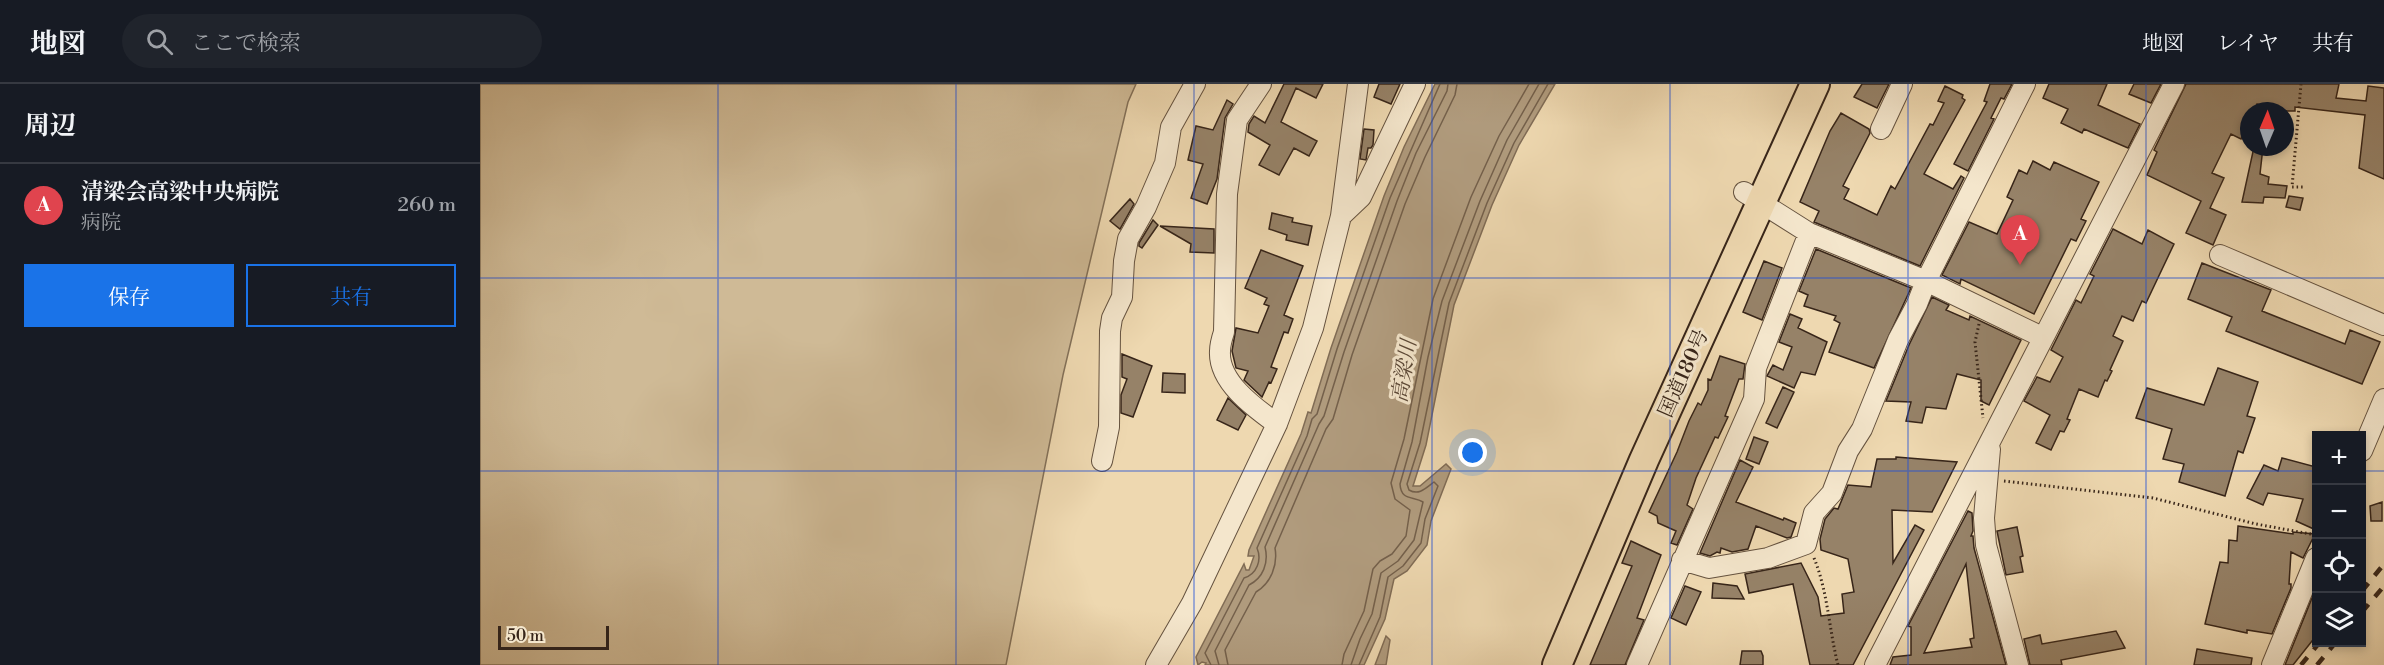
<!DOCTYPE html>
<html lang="ja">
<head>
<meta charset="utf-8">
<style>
	body { margin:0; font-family:"Libre Bodoni","Noto Serif JP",serif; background:#20242c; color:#f1f3f6 }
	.controls { position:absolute; right:18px; bottom:18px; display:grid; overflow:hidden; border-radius:0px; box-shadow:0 3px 9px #0003 }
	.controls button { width:54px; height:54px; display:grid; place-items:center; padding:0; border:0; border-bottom:2px solid #363941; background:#171b24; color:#f1f3f6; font:30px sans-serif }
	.compass { position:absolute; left:1760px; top:18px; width:54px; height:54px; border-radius:50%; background:#171b24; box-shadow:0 3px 9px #0003; rotate:2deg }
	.scale { position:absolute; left:18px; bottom:15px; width:111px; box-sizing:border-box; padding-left:6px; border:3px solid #372519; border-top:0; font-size:16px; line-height:21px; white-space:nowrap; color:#372519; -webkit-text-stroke:4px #f4e6cc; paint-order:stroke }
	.you { position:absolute; left:993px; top:369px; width:21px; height:21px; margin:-15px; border:4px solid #fff; border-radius:50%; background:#1a73e8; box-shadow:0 0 0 9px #1a73e833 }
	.badge { display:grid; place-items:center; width:39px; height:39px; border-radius:50%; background:#1a73e8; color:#fff; font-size:20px; font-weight:700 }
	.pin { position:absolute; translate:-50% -50px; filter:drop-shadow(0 2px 3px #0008) }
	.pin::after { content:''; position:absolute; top:32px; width:21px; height:18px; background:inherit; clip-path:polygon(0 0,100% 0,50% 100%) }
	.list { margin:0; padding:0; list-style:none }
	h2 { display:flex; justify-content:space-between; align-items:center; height:78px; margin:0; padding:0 24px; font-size:26px }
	h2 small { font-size:20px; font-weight:400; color:#9ea1a6 }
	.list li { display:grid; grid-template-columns:39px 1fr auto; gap:18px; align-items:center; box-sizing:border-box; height:84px; padding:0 24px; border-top:2px solid #363941 }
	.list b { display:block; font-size:22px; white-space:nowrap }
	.list p { margin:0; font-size:20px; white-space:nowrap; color:#9ea1a6 }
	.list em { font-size:20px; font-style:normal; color:#9ea1a6 }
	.actions { display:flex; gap:12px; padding:18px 24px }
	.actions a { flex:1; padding:14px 0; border:2px solid #1a73e8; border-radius:0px; text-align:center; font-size:21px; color:#1a73e8 }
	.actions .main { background:#1a73e8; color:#fff }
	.icon { flex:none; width:33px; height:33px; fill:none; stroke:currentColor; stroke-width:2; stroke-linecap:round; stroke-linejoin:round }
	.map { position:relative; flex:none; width:1904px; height:581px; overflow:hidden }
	header { display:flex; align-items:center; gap:36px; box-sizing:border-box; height:84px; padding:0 30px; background:#171b24; border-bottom:2px solid #363941 }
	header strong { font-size:28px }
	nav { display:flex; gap:33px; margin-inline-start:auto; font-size:21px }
	.search { width:420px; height:54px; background:#20242c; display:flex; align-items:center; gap:15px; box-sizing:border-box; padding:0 21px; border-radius:33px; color:#9ea1a6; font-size:22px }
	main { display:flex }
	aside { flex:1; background:#171b24 }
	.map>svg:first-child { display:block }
</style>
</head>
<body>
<header>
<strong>地図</strong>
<div class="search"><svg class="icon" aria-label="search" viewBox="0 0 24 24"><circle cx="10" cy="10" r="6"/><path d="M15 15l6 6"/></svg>ここで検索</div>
<nav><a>地図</a><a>レイヤ</a><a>共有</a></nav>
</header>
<main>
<aside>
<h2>周辺<small></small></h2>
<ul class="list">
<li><span class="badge" style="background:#e0444e">A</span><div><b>清梁会高梁中央病院</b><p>病院</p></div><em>260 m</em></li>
</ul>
<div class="actions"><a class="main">保存</a><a>共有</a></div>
</aside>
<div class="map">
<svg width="1904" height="581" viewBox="0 0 1904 581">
	<rect width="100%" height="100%" fill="#eed8b0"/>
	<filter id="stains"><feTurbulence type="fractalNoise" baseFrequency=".00333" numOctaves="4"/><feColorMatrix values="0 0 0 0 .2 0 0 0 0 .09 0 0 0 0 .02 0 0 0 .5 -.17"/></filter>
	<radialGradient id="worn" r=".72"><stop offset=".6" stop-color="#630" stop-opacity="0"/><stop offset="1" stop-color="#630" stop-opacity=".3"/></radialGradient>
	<path fill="#cfba96" stroke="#837058" stroke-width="1.5" d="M0,0H656L648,18L583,291L526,581H0Z"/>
	<path fill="#b09b7d" stroke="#806c55" stroke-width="1.5" d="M955,0H1075L1039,61L1012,121L974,221L946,361L933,402H940L966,380L971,385L951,437L947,461L927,487L914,495L905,535L884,581H725L726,579L722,578L718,581L716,573L764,480L766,486H769L774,472H768L769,466L821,350L828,328L831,329L851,264L904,112L924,63Z
		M906,552L910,556L906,581H895Z"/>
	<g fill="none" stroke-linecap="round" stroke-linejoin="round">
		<path stroke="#74604b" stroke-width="1.5" d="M731,581L725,569L764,494C777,490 782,476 777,464L827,352L832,335L837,330L857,265L910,114L960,0
			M739,581L735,567L769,501C783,494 789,479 785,463L839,340L844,332L864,268L917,117L936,69L967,7L968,0
			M748,581L745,566L776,508C791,499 798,481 795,464L846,345L853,335L872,271L925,120L945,73L975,11L977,0
			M862,581L864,570L884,527L893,485L900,477L912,470L926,452L930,426L915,415L911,399L924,355L953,215L991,113L1019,52L1049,0
			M871,581L880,555L892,530L901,489L918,477L934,456L943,418C933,412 921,417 920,400L932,358L948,273L962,217L1000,117L1027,56L1059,0
			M879,581L900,533L908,493L923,482L941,459L945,435L958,402L954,398C946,404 939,412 929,406L927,400L940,359L969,219L1007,119L1034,59L1068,0"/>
	</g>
	<path fill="#968268" stroke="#372519" stroke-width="1.5" fill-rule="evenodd" d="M804,0H843L836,14L816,4L801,38L837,57L829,72L814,64L799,91L779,81L790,61L768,48L769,40L774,32L785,39Z
		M899,0H920L911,20L894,13Z
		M1382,0H1409L1397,24L1374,13Z
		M1510,0H1532L1524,15L1521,14L1511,34L1514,35L1488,87L1474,80L1507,18L1504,17Z
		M1569,0H1627L1618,21L1660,40L1648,64L1604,45L1602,49L1581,39L1588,25L1563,14Z
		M1654,0H1681L1671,19L1649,10Z
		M1706,0H1859L1856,14L1886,17L1888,2L1904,4V95L1879,84L1885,31L1815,23V27H1782L1783,22L1777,20L1774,27H1769V38L1761,55L1751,50L1732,89L1744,94L1730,124L1746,131L1733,161L1706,149L1721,117L1667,91L1677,68L1674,66Z
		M1465,2L1483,11L1482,14L1485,16L1444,90L1473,105L1481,92L1484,94L1440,182L1334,138L1339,127L1320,118L1350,47L1361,29L1389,45L1390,49L1363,102L1369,105L1364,115L1397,131L1411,102L1415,105L1450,40L1453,41L1464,19L1458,17Z
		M747,16L753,20L745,34L737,95L727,120L711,114L723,80L708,76L716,42L733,46Z
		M884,45L894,46L893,61L891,64H888L886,76L880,75Z
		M1774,63H1783L1780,90L1789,93L1788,100L1807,102L1805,114L1784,113L1783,119L1762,118Z
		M1553,77L1570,86L1574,78L1619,98L1601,135L1606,137L1596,157L1591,155L1554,230L1481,195L1480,200L1462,191L1489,138L1517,150L1533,116L1527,113L1539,86L1547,90Z
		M1809,112L1823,114L1820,126L1806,123Z
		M650,115L654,120L640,145L630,137Z
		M792,129L813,134L812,138L832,142L828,161L806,156L807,151L789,145Z
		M673,136L678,141L662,164L659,162V159Z
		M680,142L734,145V169L710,168L711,160Z
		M1633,145L1662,160L1668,146L1694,160L1666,219L1662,217L1653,237L1642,232L1633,252L1643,257L1630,286L1632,287L1627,297L1625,296L1618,313L1599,305L1587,335L1590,336L1584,348L1580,347L1571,366L1556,359L1570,331L1544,317L1557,293L1570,298L1583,273L1571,266L1596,216L1601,219L1614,192L1610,190Z
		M1336,165L1431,204L1394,284L1349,268L1360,239L1354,236L1356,232L1324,222L1328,211L1319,207Z
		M781,166L823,182L804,231L813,235L808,249L804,248L791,283L797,285L791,299L789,298L782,313L764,296L768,287L756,284L752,267L756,244L778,249L789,222L784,220L787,214L765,204Z
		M1284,177L1302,184L1282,236L1263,228Z
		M1722,179L1791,206L1782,227L1865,260L1870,246L1900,258L1882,300L1746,247L1752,233L1708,215Z
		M1452,213L1469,221L1466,226L1489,236L1490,232L1541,256L1509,321L1501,317V296L1477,290L1466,325L1446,323L1442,339L1426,337L1431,318L1406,317L1429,261Z
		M1310,230L1322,235L1318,244L1347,258L1335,291L1321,288L1314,304L1287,292L1293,281L1303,286L1312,263L1299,258Z
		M642,270L672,282L653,333L641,329V311L647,295L642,293Z
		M1240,272L1265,280L1263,295H1259L1245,332L1248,333L1238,354L1235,353L1216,394L1207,421L1213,425L1197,461L1191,459L1196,447L1178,439L1177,432L1169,428L1197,368L1209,337L1218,319L1221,321L1228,306V295L1231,296Z
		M1738,284L1778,298L1767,332L1775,334L1763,369L1758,367L1745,412L1699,398L1704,380L1683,375L1692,345L1656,334L1667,304L1724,321Z
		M683,289L705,290V309L682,308Z
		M1303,303L1314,308L1297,344L1286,339Z
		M748,314L766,331L758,346L737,336Z
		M1274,353L1288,358L1279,380L1266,375Z
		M1416,373L1477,378L1452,428L1412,426L1413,479L1435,441L1444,446L1373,581H1330L1313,500L1269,509L1265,490L1321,479L1338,513L1341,532L1364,529L1362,510L1374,508L1368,475L1341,466L1340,455L1345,435L1354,424L1358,425L1368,401L1391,403L1397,375H1416Z
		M1802,374L1836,383V446L1816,437L1823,415L1788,409L1783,421L1767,414L1784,381L1798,387Z
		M1260,376L1273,383L1256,418L1303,436L1304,434L1316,439L1311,453L1307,454L1276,442L1268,465L1252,468L1241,464L1240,469L1237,468L1230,472L1220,469Z
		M1902,418V437H1891L1890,422Z
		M1488,427L1492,429L1493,447L1491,452H1493L1494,464L1526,581H1410L1413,573L1431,571V543L1428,542ZM1486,480L1494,554L1490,555L1492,563L1444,569Z
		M1758,442L1813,450V448L1835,450L1823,474L1811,468L1809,500H1811V504L1792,550L1767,546V549L1725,540L1740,478L1748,479L1749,456L1757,457Z
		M1537,443L1543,472L1540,473L1543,488L1526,491L1517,447Z
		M1151,457L1181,471L1157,534L1164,536L1145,581H1110L1152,482L1142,479Z
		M1233,499L1257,502L1264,515L1232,514Z
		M1205,502L1221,508L1206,541L1191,534Z
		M1836,504V552L1813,581H1805Z
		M1636,547L1645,564L1581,576L1582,581H1550L1544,555L1560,551L1562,560Z
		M1717,565L1772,574L1771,581H1714Z
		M1262,567H1281L1283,572V581H1260Z"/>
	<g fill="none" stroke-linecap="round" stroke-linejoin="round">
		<g stroke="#65523f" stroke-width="22">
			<path id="minor" d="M781,0L757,36L747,110L744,248C742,254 740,260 740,267C738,298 775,324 797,340
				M1401,45L1422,0
				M1264,108L1329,149L1446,197L1562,253
				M861,132L881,113L935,0
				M1740,171L1904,241
				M1510,365L1504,434L1506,461L1538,581
				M1882,367L1904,315
				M622,377L629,343L630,247L632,234L642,213L644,177L648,155L666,123L685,79L691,43L715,0
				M1202,476L1229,484L1288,474L1326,460L1334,429L1352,409L1368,367L1382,345L1418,256L1437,220L1446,197L1545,0
				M676,581L712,519L797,340L833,244L861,132L878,0
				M1157,581L1274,315L1276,284L1329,149
				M1395,581L1694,0
				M1792,581L1836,474"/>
		</g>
		<g stroke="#372519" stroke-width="32">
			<path id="highway" d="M1077,581L1164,376L1335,0"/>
		</g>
		<path stroke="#372519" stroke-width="3" stroke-dasharray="1.5 3" stroke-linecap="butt" d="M1821,0L1812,103H1823
			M1499,240L1495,258L1503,334
			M1524,397L1673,414L1776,440L1836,451
			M1334,474C1348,508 1349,546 1358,581"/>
		<use href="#minor" stroke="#f4e6cc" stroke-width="20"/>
		<use href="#highway" stroke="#eed8b0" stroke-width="28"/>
		<path stroke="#372519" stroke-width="4.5" stroke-dasharray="10 10" stroke-linecap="butt" d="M1882,507L1904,480
			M1882,528L1904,502
			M1821,581L1840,558
			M1837,581L1856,558"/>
	</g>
	<path fill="none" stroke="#1d4ed8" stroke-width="1.5" stroke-opacity="0.55" d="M238,0V581M476,0V581M714,0V581M952,0V581M1190,0V581M1428,0V581M1666,0V581M0,194H1904M0,387H1836M1882,387H1904"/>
	<g text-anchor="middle" stroke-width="6" stroke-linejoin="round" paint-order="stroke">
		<g font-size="20" fill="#372519" stroke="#f4e6cc">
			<text transform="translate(1203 289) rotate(-66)" y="7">国道180号</text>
		</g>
		<g font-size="21" font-style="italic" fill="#5b4837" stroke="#f4e6cc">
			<text transform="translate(924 287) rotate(-81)" y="7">高梁川</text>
		</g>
	</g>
	<rect width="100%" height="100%" filter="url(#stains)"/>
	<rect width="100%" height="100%" fill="url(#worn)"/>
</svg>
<div class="controls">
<button>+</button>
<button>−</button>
<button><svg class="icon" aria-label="locate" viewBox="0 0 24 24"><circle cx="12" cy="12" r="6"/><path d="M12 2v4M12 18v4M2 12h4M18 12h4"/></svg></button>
<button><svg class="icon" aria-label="layers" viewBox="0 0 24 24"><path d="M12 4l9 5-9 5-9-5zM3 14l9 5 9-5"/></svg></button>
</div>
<svg class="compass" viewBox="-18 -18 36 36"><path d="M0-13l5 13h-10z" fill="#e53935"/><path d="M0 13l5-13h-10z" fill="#9ea1a6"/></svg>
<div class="scale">50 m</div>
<div class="you"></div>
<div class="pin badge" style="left:1540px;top:181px;background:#e0444e">A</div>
</div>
</main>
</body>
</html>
